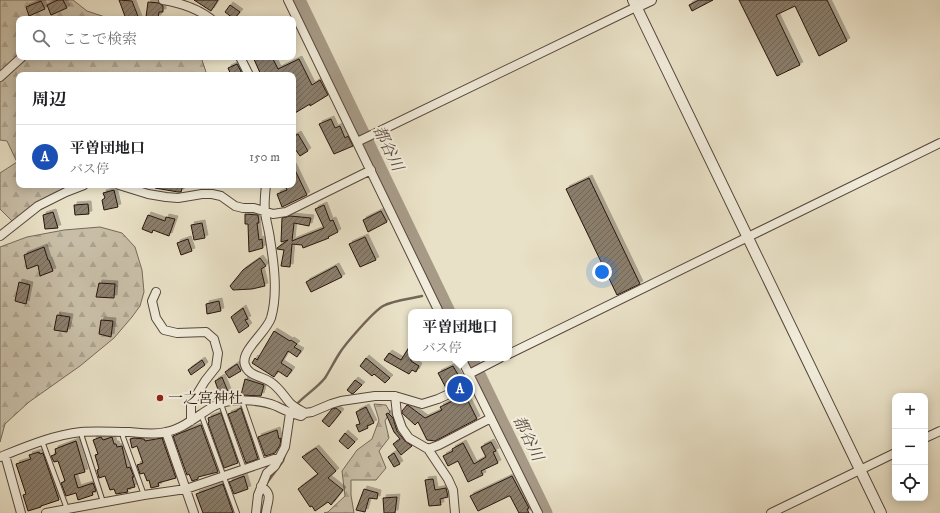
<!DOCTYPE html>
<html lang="ja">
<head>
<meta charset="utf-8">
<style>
	body { margin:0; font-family:"IM FELL DW Pica","Noto Serif JP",serif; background:#f2f2f2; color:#202124 }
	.controls { position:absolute; right:12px; bottom:12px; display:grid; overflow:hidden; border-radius:8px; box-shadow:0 2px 10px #0003 }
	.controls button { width:36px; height:36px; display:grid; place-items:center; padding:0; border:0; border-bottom:1px solid #e0e0e0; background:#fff; color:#202124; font:20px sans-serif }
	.you { position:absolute; left:602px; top:272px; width:14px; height:14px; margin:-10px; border:3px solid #fff; border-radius:50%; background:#1a73e8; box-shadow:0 0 0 6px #1a73e833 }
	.badge { display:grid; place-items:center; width:26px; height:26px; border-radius:50%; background:#7c3aed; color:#fff; font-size:13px; font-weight:700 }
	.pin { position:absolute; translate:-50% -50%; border:2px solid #fff; box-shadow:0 1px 4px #0006 }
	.popup { position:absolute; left:408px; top:309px; width:104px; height:52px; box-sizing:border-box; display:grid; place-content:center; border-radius:8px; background:#fff; filter:drop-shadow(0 1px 3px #0005); font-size:13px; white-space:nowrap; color:#757577 }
	.popup b { font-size:15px; color:#202124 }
	.popup::after { content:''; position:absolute; left:50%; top:100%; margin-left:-8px; border:8px solid transparent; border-top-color:#fff }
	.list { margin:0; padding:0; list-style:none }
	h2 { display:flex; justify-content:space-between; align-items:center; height:52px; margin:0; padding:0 16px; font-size:17px }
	h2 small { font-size:13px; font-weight:400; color:#757577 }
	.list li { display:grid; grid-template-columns:26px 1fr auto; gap:12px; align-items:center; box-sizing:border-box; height:64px; padding:0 16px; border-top:1px solid #e0e0e0 }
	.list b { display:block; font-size:15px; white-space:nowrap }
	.list p { margin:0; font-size:13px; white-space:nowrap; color:#757577 }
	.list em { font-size:13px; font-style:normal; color:#757577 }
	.icon { flex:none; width:22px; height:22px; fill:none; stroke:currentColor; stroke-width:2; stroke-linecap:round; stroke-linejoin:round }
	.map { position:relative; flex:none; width:940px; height:513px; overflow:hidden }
	.search { position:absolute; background:#fff; box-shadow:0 2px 10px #0003; left:16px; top:16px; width:280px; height:44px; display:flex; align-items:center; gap:10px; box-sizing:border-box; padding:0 14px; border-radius:8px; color:#757577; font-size:15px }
	.panel { position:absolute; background:#fff; box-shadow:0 2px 10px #0003; left:16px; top:72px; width:280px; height:116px; border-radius:8px }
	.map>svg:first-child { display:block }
</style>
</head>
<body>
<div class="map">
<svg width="940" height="513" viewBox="0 0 940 513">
	<defs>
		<pattern id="forest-firs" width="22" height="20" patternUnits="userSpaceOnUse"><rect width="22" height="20" fill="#c8bea7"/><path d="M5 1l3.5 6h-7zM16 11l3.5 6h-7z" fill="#aca28f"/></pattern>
		<pattern id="building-hatch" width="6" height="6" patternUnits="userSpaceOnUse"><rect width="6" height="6" fill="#8b7f6e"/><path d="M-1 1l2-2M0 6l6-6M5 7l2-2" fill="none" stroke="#716759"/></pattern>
		<filter id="shadow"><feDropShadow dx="3" dy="-3" stdDeviation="0" flood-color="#0004"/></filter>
	</defs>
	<rect width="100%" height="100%" fill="#e9e1c7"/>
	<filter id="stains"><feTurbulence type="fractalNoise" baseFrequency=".005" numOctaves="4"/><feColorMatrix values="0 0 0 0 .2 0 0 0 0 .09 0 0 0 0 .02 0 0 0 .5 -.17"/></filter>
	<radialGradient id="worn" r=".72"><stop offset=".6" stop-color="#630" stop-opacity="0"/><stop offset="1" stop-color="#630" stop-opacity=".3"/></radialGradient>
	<path fill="url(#forest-firs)" stroke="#77695a" d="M0,0H73L87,11L111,19H19V57H201L207,75H19V185H84L15,224L0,209V173L17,162L7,141L0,140Z
		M100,227L122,233L135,247L142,270L144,292L140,306L132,317L114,338L80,366L29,402L5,424L0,442V247L27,237L64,230Z
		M374,404L386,405L390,412L385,421L389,438L379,451L386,468L376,480H351V495L354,513H324L328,512L345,496L342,471L357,450L372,439L379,420Z"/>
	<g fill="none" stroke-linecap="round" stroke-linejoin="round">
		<path stroke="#736557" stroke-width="2.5" d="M296,405C305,395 316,389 325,378C330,370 334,362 339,354C345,344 373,312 383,306C394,300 410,299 422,296
			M266,484L283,461L285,454"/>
		<path stroke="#a79b88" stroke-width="15" d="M298,0L448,312
			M470,358L545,513"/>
	</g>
	<path fill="url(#building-hatch)" stroke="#26140d" filter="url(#shadow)" d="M58,0H63L67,8L51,15L47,5Z
		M119,0L132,1L139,19H126Z
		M194,0H218L211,11Z
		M699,0H713L692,11L689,5Z
		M739,0H827L847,41L819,56L795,6L776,15L800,65L777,76Z
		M41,1L45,9L29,16L26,7Z
		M148,2L159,3L163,6V12H159L158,18L146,17Z
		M230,5L240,12L234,19L225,12Z
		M253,57H272L278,69L299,59L312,85L320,80L328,95L310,106V104L295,113L293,109V75H261Z
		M237,64L243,75H231L228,68Z
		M331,119L335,128L340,126L345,138L348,136L353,146L334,154L319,124Z
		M298,134L308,151L300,156L293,146V137Z
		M293,166L307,195L282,207L277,194L287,190L285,185H293Z
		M589,178L640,284L617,295L566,189Z
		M156,185H183L181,192H178L155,188Z
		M114,190L118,207L104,210L102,200L105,198L103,193Z
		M88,204L89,214L75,215L74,205Z
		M324,205L330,221L333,220L338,232L328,237L329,238L303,248L302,245L292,244L290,267L281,266L284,250L277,249V248L288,240L281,242L282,218L290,216L311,218L309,226L294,223L292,241L324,228L315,209Z
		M381,211L387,222L368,232L363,220Z
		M53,212L58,228L45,229L43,215Z
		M245,214L258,215L259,223H257L259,240L262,239L263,248L249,252L248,224H245Z
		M148,215L165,221L166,217L175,219L169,236L153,230L152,233L142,229Z
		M202,223L205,238L194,240L191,225Z
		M365,237L376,260L360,267L349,244Z
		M188,239L192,251L181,255L177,243Z
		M44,247L48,260H49L53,271L40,276L38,265L27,269L24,255Z
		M260,258L266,266L261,269L265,286L252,289L233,290L230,286L243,270Z
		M336,266L342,277L311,292L306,282Z
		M19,282L30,285L26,304L15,301Z
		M99,283L115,284L114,298L96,297Z
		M219,301L221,311L207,314L206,304Z
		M243,308L248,319L245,320L249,326L239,333L231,317Z
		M57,315L70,317L67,332L54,330Z
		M101,320L113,321L111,337L99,334Z
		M274,331L290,341L291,340L297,344L294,347L301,351L297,357L288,351L281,363L292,370L287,377L278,371L274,377L252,363L255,358L257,360Z
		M411,344V361L419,366L416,372L412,370L409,374L384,360L389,353L401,360Z
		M366,358L390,378L385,383L374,374L372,376L360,366Z
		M202,360L205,365L191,375L188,370Z
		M237,364L241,371L229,378L225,372Z
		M453,366L460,378L452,383L453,385L446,388L438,373Z
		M222,377L229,394L221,398L215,381Z
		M245,379L264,385L261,396L241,395Z
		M355,380L362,385L354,393L352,394L347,390Z
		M465,395L477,419L435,441L427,440L418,422L415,425L402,413V411L407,405L409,406L425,418L442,410L440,407Z
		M366,407L374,423L367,426L368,428L359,432L356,425L360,424L356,412Z
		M241,408L258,459L246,463L228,414L236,411V412L237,410Z
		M336,408L341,412L329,427L322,421L332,409Z
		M221,413L238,463L224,468L208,423L209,422L208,418Z
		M388,413L393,418L397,431L405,441L412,446L401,455L393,444L400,439L394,432L386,414Z
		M201,425L218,472L198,477V479L192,481L189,474L187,475L173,436Z
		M277,430L279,439L281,438L280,445L275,453L265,456L258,437Z
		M345,433L355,442L348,449L339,441Z
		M101,437L103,440L112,437L114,444H116L117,447L122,446L127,468L130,467L134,477H132L135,487L127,489L128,492L116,494L114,489L110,490L105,476L99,478L97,470L99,469L95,455L98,454L93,440Z
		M134,438L144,439L145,441L162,438L176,478L158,483L159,486L151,488L149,480L147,481L144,473L140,474L137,465L143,463L137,446L132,448L130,439Z
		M76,441L85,472L74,475L78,488L93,483L96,491L92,492L93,495L78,500L76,493L66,496L61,483L65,481L58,461L54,462L51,456L56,454L55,449Z
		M491,442L496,451L493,452L498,463L481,471L483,475L468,482L458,461L448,466L443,456L453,451L452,449L463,443L474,464L486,457L481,447Z
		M316,448L336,471L328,478L343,490L331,505L328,502L315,511L312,506L310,507L298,489L318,474L302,457Z
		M39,452L40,454L43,453L59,500L41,506V507L28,511L23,495L26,494L16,464L31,459L29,455Z
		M394,453L400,464L394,467L388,457Z
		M244,476L248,489L234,494L229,482Z
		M512,476L529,508L527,509L529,513H519L510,496H509L478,511L470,496Z
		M433,479L435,490L446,488L448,497L440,499L441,505L429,506L425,480Z
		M223,484L233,513H203L196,494Z
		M364,489L378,493L377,499L369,498L365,512L356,510Z
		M397,497L395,513H384L383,498Z"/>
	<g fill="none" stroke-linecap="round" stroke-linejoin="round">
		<g stroke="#57473c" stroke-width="6">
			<path id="service" d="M242,401L263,462
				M221,404L244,469
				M201,414L237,513
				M82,432V437L103,502
				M123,432V437L144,495
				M42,441L67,509"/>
		</g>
		<g stroke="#57473c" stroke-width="10">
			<path id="minor" d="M163,0C181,3 197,8 211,19
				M288,0L439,312
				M240,57L249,75
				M0,77L22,57
				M357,142L636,7
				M119,185L148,194L166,197L178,198L202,194H212L221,196L235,206L243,208H254L273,214L286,212L371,170
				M266,185C265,194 264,203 265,212C266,221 269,230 270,239C274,264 278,294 271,318C266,333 240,351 245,365C248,375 260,376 269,381C279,387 283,395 290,403C294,407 300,410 305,413
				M0,236L38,206L66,192L84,185
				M156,292L152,301L156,318L164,330L177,333L206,332L214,339L218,353L216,367L205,381L191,404V421
				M509,354L940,143
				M461,358L538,513
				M469,374L500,358
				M395,396L397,414L402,428L409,438L428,449L448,479L453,490L455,513
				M166,432L194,513
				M925,438L940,431
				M428,449L439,445L491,418
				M5,455L21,513
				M0,457C25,447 53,435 81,432C97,431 114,432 130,432C141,433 154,435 166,432C183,429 198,415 214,406C230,398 259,399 276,406C284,410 292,414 301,416L305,413L312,412L331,404L341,401L375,396H395L422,404L438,399L473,383
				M261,486C274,495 267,501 266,513
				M46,513L144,495L186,489L274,459H279
				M256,513L258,495L267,473L275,466L285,447L290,413
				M771,513L895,453"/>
		</g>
		<g stroke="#57473c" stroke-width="12">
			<path id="tertiary" d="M633,0L881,513
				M636,7L651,0"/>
		</g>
		<use href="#service" stroke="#f1ecdb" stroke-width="4"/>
		<use href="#minor" stroke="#f1ecdb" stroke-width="8"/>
		<use href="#tertiary" stroke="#f1ecdb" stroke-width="10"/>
	</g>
	<circle fill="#8f2418" stroke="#f1ecdb" stroke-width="1.5" cx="160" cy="398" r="4"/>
	<g text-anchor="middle" stroke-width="4" stroke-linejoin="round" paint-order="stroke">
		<g font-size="15" fill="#26140d" stroke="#f1ecdb" text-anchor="start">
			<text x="168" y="403">一之宮神社</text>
		</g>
		<g font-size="16" font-style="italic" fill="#5a4a3e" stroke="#f1ecdb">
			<text transform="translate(389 148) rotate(64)" y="6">都谷川</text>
			<text transform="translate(529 438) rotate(64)" y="6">都谷川</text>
		</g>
	</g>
	<rect width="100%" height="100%" filter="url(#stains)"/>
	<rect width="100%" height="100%" fill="url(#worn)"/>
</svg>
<div class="controls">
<button>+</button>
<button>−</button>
<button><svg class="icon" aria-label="locate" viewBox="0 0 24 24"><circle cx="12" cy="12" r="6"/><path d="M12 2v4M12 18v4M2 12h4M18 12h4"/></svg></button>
</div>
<div class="you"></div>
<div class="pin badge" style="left:460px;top:389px;background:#1a4fb4">A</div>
<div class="popup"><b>平曽団地口</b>バス停</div>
<div class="search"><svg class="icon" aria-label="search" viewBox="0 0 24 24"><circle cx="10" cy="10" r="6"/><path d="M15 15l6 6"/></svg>ここで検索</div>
<section class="panel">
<h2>周辺<small></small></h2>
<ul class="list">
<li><span class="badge" style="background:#1a4fb4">A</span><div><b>平曽団地口</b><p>バス停</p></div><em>150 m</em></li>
</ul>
</section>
</div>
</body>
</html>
